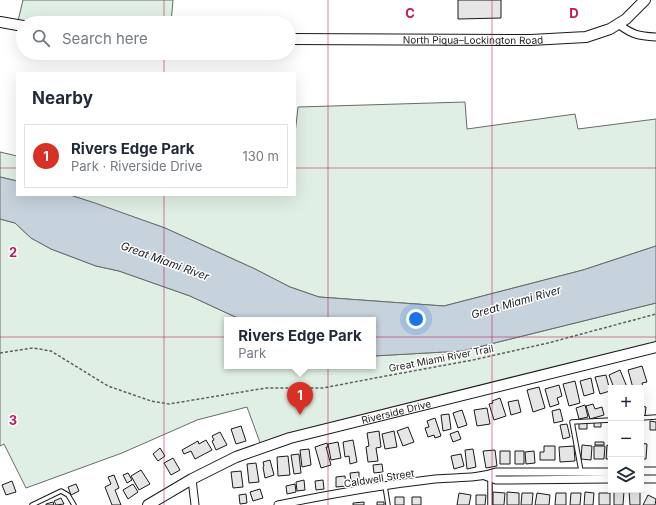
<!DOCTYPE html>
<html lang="en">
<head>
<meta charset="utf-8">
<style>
	body { margin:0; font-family:Inter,sans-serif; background:#f6f6f7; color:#1f2937 }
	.controls { position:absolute; right:12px; bottom:12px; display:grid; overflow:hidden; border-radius:0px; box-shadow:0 4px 16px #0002 }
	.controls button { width:36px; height:36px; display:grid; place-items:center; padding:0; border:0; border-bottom:1px solid #e0e1e3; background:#fff; color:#1f2937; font:20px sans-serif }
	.you { position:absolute; left:416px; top:319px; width:14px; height:14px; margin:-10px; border:3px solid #fff; border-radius:50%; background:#1a73e8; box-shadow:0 0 0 6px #1a73e833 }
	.badge { display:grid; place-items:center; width:26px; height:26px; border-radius:50%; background:#d93025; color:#fff; font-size:13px; font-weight:700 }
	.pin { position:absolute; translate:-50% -33px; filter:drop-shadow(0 1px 2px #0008) }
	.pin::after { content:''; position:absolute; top:21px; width:14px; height:12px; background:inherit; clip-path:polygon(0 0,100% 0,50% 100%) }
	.popup { position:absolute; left:224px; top:317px; width:152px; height:52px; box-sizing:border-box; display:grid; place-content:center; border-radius:0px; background:#fff; filter:drop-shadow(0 1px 3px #0005); font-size:13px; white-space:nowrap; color:#747a83 }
	.popup b { font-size:15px; color:#1f2937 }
	.popup::after { content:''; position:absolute; left:50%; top:100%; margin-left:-8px; border:8px solid transparent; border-top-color:#fff }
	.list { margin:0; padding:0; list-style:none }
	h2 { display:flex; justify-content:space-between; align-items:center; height:52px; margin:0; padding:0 16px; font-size:17px }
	h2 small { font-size:13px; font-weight:400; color:#747a83 }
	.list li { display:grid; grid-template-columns:26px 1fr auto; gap:12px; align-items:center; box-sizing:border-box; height:64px; margin:0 8px 8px; padding:0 8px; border:1px solid #e0e1e3; border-radius:0px }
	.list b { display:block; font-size:15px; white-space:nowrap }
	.list p { margin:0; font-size:13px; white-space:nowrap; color:#747a83 }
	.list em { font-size:13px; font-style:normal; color:#747a83 }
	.icon { flex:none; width:22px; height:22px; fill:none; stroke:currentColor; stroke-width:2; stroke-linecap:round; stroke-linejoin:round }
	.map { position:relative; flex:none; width:656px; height:505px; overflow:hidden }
	.search { position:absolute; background:#fff; box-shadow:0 4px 16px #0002; left:16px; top:16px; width:280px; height:44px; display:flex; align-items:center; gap:10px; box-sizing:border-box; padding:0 14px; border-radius:22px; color:#747a83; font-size:15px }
	.panel { position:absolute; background:#fff; box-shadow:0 4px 16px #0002; left:16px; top:72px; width:280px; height:124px; border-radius:0px }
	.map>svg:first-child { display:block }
</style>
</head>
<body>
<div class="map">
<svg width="656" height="505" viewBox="0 0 656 505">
	<rect width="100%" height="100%" fill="#fff"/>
	<path fill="#e0efe3" stroke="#6a6a6a" d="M23,0H173L171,23H23L17,25Z
		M465,102L467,129L575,114L578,129L656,119V246L583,270L444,306L319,297L290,287L255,269L165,228L70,195H295V134L298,107Z
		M0,152L17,156V181L0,177Z
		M0,219L15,223L31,238L51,249L96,266L119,271L190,296L242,320H227V366H373V356L462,351L656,303V347L262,448L247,407L197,420L122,453L26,488L4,444L0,446Z"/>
	<path fill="#c6d2dc" stroke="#6a6a6a" d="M0,177L17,181V195H70L95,203L165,228L255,269L290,287L319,297L444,306L583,270L656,246V303L462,351L373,356V320H242L190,296L119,271L96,266L51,249L31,238L15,223L0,219Z"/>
	<path fill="#e6e6e6" stroke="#1a1a1a" d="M458,0H501V18L458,19Z
		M642,366L647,382L642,383L643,387L633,388L628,370Z
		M620,370L627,387L614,388L609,375Z
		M606,375L610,391L600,394L595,377Z
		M591,378L594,393L584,396L580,381Z
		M575,381L580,403L569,406L563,384Z
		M559,385L562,396L557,398L559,404L550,407L545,389Z
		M539,387L545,408L533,412L527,390Z
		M500,398L506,416L494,420L489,404L493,403L492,401Z
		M518,400L521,412L511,415L508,402Z
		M593,404L595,409L602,407L604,415L590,419L586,406Z
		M585,405L588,417L579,419L576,408Z
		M641,406L646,407L645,416L641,415Z
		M487,408L490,424L477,426L474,410Z
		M560,409L563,421L554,423L552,411Z
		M462,410L467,425L458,428L453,413Z
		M449,414L451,429L443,431L441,415Z
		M435,418L441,436L435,438L434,435L428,437L425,428L429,427L427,421Z
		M650,421L656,422V430H650Z
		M579,422H587V429H579Z
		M594,422H601V427H594Z
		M567,424L570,437L563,439L560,425Z
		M241,426L246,441L236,444L231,429Z
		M408,427L414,442L403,446L397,431Z
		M379,431L381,447L376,448L378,461L368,462L366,447L369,446L367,433Z
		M394,431L397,447L385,449L382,434Z
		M458,431L461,439L453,442L450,434Z
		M220,432L227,445L216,450L212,441L214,440L212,436Z
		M206,440L212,450L195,459L191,451L184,454L182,450L198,441L199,444Z
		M353,440L357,462L350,464L349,456L345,457L343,442Z
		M338,442L341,458L331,460L328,444Z
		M595,442H604V445H595Z
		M610,442H611V459H606L607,445L610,446Z
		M327,443L328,447H326L331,465L321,468L315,447Z
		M641,443L647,444L646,459H641Z
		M582,445L592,446L591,460L581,459Z
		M544,446H555V460H540V452H544Z
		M574,446L575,461L560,462L559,447Z
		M594,446H605L604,459H594Z
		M160,448L165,456L158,461L153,454Z
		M309,449L311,465L302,467L300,450Z
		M473,449L476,467L467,469L465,450Z
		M495,450L497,466L486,468L483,451Z
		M500,451H510V464H500Z
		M515,451H524V464H515Z
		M534,451L535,463L526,464L525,452Z
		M299,454L301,473L294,474L291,455Z
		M461,454L464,466L454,469L451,456Z
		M288,456L290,475L278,476L277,457Z
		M173,458L180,470L171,475L164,463Z
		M270,460L274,475L265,478L263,467L264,466L263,462Z
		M256,463L259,482L249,483L247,464Z
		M382,464L383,472L374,473L373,465Z
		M141,470L150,484L139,490L131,476Z
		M241,471L243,487L233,488L231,472Z
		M359,472V480L351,481L350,473Z
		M128,473L132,480L127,483L123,475Z
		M114,475L119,488L115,490L121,505H112L105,487L111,484L108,477Z
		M345,476L346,486L336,487V477Z
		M304,480L305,490L297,491L296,482Z
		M323,480L324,489L316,490L315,481Z
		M12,481L16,492L6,495L2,485Z
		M76,484L79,491L71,495L68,487Z
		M133,484L138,492L128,499L123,490Z
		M295,484L296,492L287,494L286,486Z
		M260,489L263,498L253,501L250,492Z
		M614,491H624L623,505H614Z
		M629,491H640V505H630Z
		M493,492L505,493L504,505H493Z
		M507,492L519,493V505H507Z
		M585,492L594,493L593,505H584Z
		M459,493L471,495L469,505H457Z
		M522,493H533L532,505H521Z
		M537,493L550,495L549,505H535Z
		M556,493H566V505H555Z
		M571,493H581L580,505H570Z
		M599,493H610V505H599Z
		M246,494L247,503L240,504L239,495Z
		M476,495H486L485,505H476Z
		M648,495L656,499L655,505H643Z
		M395,497H404V505H395Z
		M412,497H421V505H412Z
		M61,498L64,504L56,505L54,501Z
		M53,502L54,505H46V504Z
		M364,502V505H353V503Z
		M377,502H384V505H377Z"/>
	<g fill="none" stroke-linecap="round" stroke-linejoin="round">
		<g stroke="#1a1a1a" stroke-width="5.5">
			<path id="lane" d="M641,418L656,417
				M581,471L572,422L611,420
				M490,478V505
				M385,486L388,505
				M32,505L61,491L68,495L74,505"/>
		</g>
		<g stroke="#1a1a1a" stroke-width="9">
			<path id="street" d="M618,24C633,35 638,36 656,37
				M641,471H656
				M485,476L496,480L611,479
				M192,479L195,505
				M641,479H656
				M278,505C330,494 383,485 435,479C456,477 477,479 496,472H611"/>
		</g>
		<g stroke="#1a1a1a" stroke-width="12">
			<g id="secondary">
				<path d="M0,22L23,26"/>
				<path id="s1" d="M289,39L531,40L586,37L610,29L626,19L645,0"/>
				<path id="s2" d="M148,505L192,479L236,457L290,438L656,347"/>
			</g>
		</g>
		<path stroke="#5f5f5f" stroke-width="1.5" stroke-dasharray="3 2" stroke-linecap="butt" d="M0,353L33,348L51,351L108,386L151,401L169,404L266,388H323L375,378L473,360L548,343L656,314"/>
		<use href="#lane" stroke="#fff" stroke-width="3.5"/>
		<use href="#street" stroke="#fff" stroke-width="7"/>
		<use href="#secondary" stroke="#fff" stroke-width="10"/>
	</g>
	<path fill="none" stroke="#c2185b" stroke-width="1" stroke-opacity="0.55" d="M164,0V23M328,0V505M492,0V505M164,53V73M0,168H17M295,168H656M164,195V505M0,337H656"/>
	<g text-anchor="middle" stroke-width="3" stroke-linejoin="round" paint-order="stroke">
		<g font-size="10" fill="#1a1a1a" stroke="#fff">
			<text dy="4" stroke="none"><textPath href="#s1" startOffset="184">North Piqua–Lockington Road</textPath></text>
			<text transform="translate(441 358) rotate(-11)" y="4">Great Miami River Trail</text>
			<text dy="4" stroke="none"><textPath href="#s2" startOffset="267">Riverside Drive</textPath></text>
			<text transform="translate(379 478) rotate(-9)" y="4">Caldwell Street</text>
		</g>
		<g font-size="11" font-style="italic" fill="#1a1a1a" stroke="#fff">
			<text transform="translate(165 261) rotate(20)" y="4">Great Miami River</text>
			<text transform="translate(516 302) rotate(-16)" y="4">Great Miami River</text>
		</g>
	</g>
	<g font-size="13" text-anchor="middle" font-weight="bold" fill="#c2185b" stroke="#fff" stroke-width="3" stroke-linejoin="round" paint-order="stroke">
		<text x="410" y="18">C</text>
		<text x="574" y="18">D</text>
		<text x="13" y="257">2</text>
		<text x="13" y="425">3</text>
	</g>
</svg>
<div class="controls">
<button>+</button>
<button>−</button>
<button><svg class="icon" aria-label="layers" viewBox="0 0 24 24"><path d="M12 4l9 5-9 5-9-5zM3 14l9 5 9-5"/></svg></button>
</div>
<div class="you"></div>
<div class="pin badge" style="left:300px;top:415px">1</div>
<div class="popup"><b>Rivers Edge Park</b>Park</div>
<div class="search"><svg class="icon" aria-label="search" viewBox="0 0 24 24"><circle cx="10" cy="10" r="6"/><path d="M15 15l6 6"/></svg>Search here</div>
<section class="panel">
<h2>Nearby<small></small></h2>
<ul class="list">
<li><span class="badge">1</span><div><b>Rivers Edge Park</b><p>Park · Riverside Drive</p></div><em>130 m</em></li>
</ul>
</section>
</div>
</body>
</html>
